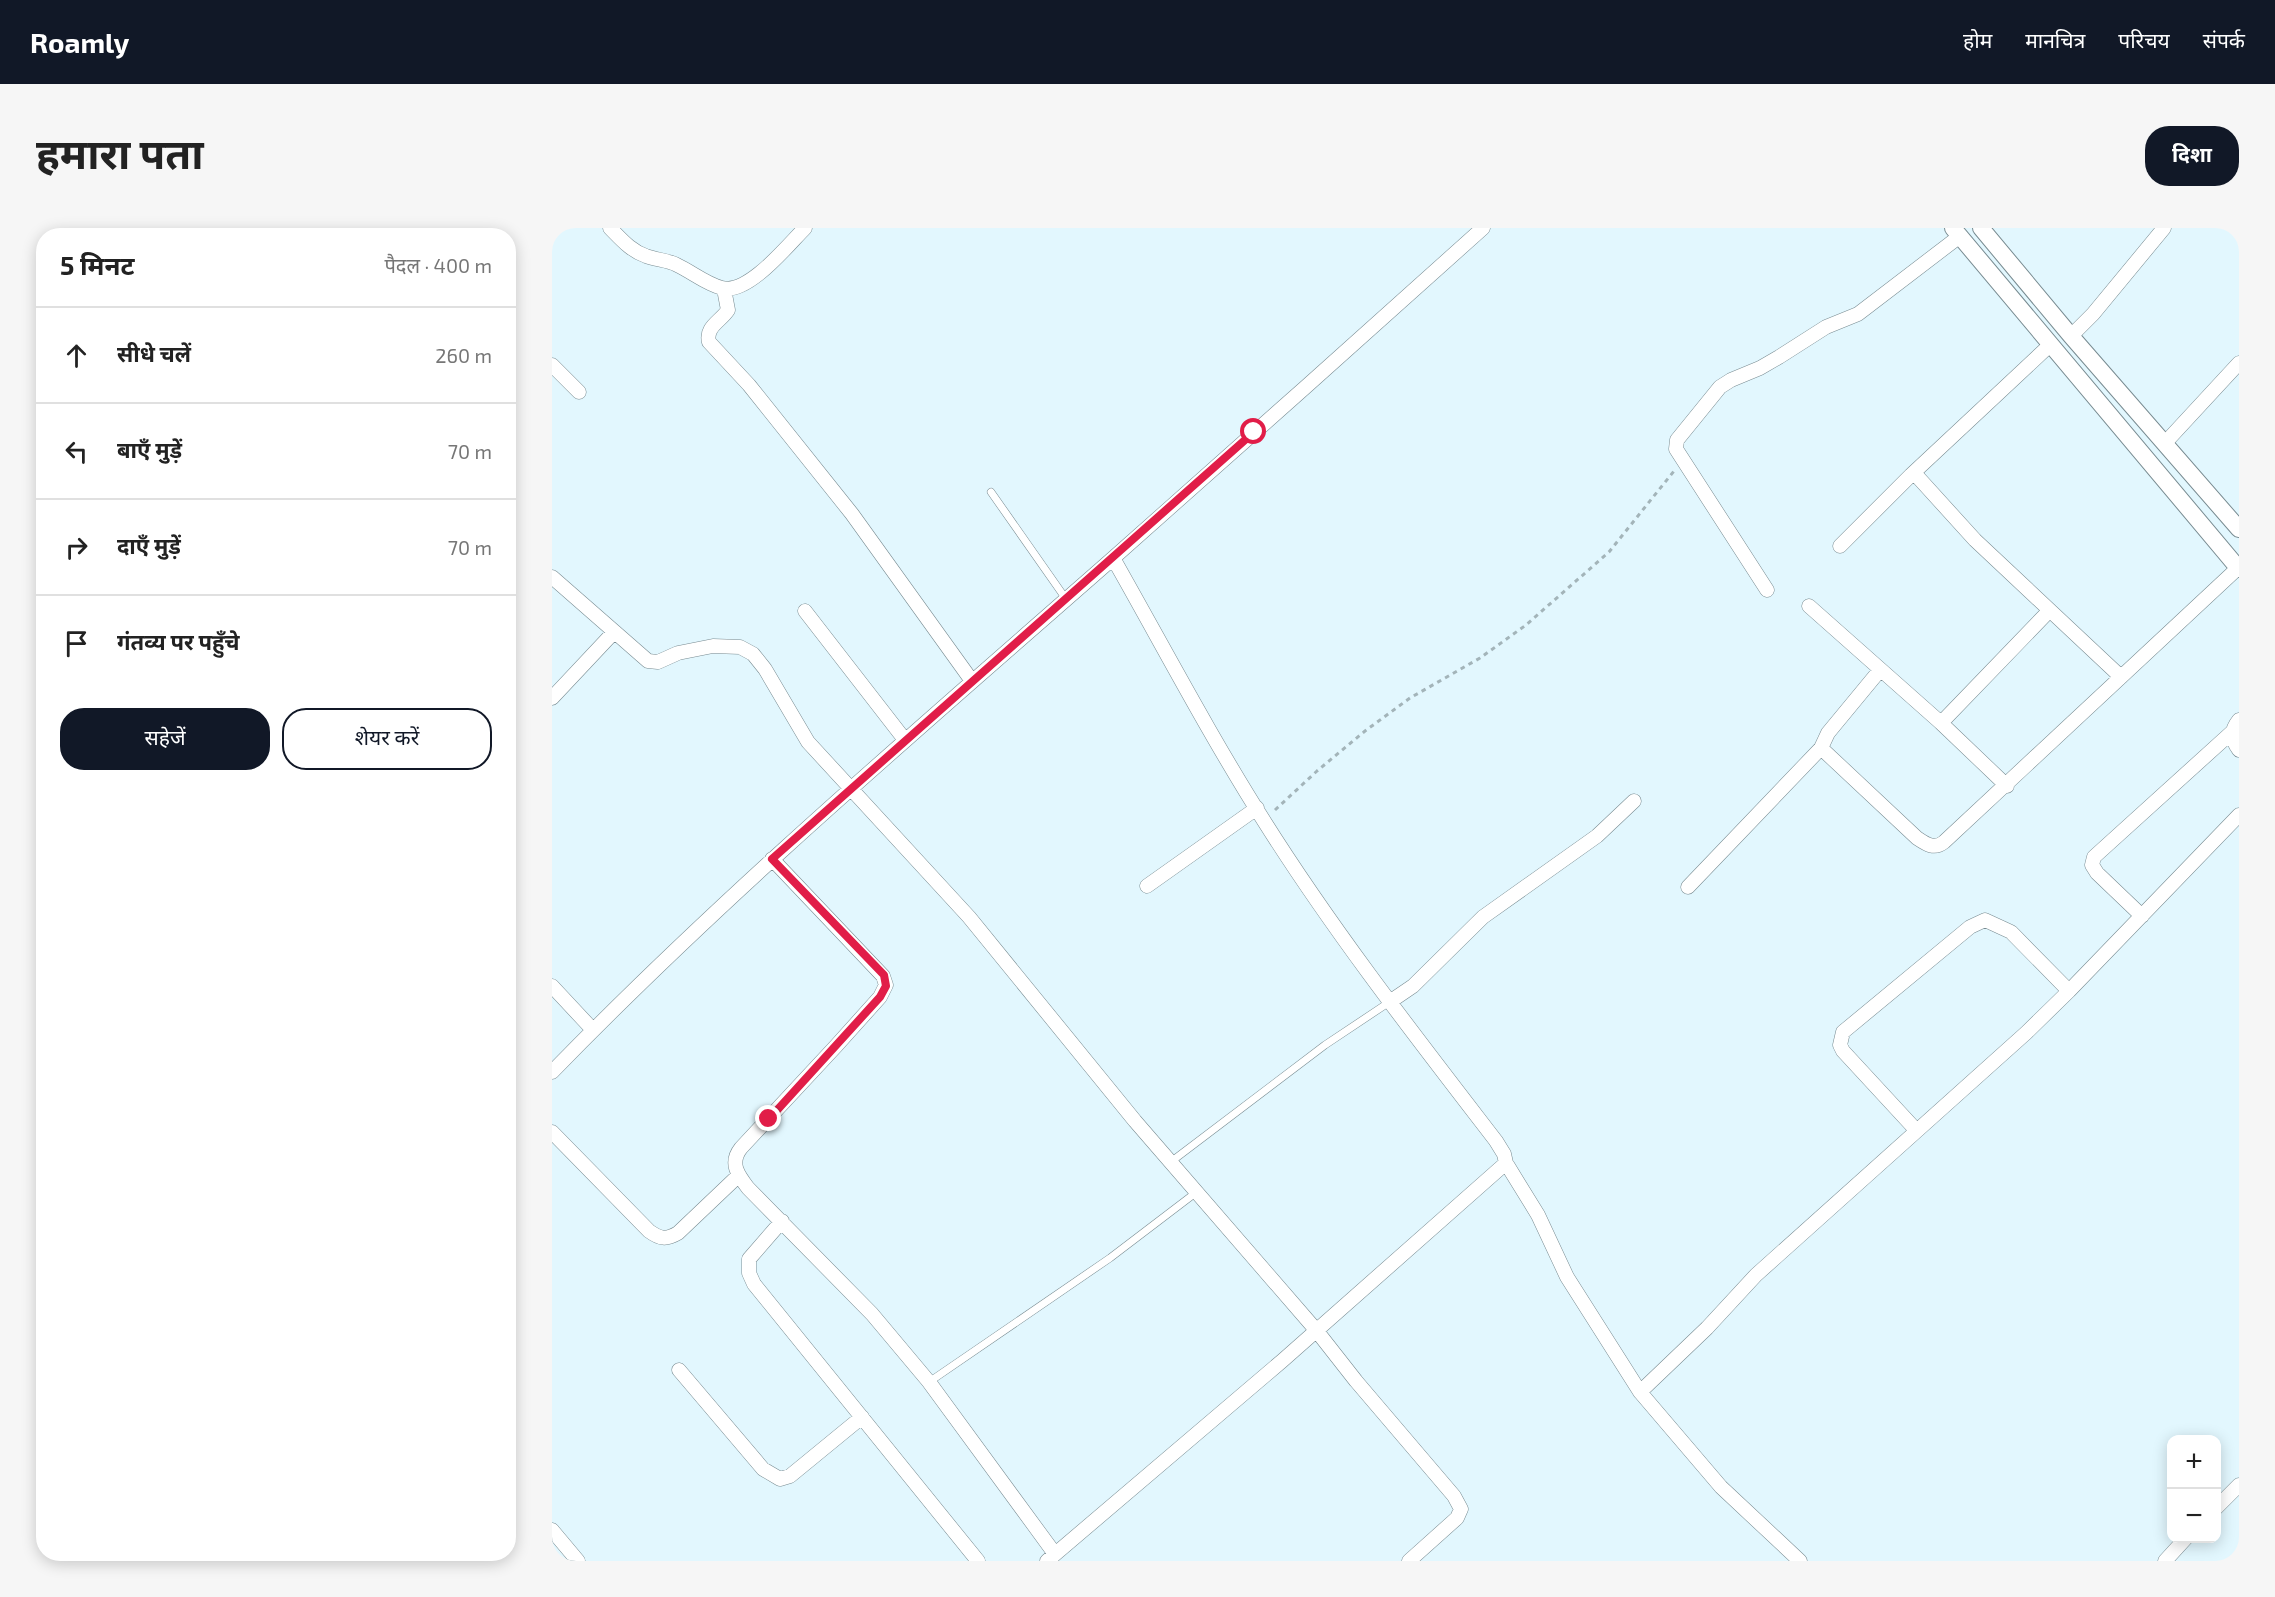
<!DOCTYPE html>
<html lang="hi">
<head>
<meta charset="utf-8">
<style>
	body { margin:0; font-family:"Exo 2","Noto Sans Devanagari",sans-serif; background:#f6f6f6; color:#222 }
	.controls { position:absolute; right:18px; bottom:18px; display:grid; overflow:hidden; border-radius:12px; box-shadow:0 3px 15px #0003 }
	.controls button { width:54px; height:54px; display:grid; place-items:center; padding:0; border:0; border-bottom:2px solid #e0e0e0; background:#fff; color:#222; font:30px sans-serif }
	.stop { position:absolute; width:18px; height:18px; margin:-14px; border:4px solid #e11d48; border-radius:50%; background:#fff }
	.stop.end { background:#e11d48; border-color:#fff; box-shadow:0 2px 6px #0008 }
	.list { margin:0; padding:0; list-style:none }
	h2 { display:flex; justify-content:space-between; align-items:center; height:78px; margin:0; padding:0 24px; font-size:26px }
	h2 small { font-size:20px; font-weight:400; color:#767676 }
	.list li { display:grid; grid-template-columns:39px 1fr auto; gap:18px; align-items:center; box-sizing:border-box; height:96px; padding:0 24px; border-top:2px solid #e0e0e0 }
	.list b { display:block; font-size:22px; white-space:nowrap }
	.list em { font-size:20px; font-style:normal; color:#767676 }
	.actions { display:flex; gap:12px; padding:18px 24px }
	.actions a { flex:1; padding:14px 0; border:2px solid #111827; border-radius:24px; text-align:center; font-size:21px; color:#111827 }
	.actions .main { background:#111827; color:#fff }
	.icon { flex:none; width:33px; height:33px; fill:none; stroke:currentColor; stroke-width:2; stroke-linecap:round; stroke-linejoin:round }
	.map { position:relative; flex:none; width:1687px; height:1333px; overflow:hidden; border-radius:24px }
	header { display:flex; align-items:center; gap:36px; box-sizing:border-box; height:84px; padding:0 30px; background:#111827; color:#fff }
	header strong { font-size:28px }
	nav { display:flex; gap:33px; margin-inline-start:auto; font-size:21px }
	.intro { display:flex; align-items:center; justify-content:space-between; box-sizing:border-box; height:144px; padding:0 36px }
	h1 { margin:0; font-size:42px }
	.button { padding:15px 27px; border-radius:24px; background:#111827; color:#fff; font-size:21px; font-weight:700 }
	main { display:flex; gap:36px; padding:0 36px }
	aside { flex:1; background:#fff; border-radius:24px; box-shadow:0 3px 15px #0003 }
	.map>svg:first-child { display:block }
</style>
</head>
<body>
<header>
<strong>Roamly</strong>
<nav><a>होम</a><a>मानचित्र</a><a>परिचय</a><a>संपर्क</a></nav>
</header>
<div class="intro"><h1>हमारा पता</h1><a class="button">दिशा</a></div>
<main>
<aside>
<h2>5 मिनट<small>पैदल · 400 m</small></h2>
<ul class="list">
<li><svg class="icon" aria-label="ahead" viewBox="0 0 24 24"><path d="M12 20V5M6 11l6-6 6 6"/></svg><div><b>सीधे चलें</b></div><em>260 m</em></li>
<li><svg class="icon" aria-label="left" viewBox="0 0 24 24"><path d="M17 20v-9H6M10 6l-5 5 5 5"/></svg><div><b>बाएँ मुड़ें</b></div><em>70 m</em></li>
<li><svg class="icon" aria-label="right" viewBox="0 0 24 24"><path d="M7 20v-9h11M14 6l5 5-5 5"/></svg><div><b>दाएँ मुड़ें</b></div><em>70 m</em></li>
<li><svg class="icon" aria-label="arrive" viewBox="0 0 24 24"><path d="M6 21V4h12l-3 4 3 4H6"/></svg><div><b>गंतव्य पर पहुँचे</b></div></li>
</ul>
<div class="actions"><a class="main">सहेजें</a><a>शेयर करें</a></div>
</aside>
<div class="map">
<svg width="1687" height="1333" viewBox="0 0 1687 1333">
	<rect width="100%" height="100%" fill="#e2f7fe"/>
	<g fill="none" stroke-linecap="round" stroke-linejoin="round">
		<g stroke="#788b91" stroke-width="8">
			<path id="service" d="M439,264L514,371
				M620,933L773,817L839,773
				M377,1154L558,1030L646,963"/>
		</g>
		<g stroke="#788b91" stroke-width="15">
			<path id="minor" d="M58,0C69,11 79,23 94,28C104,32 116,32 125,37C140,44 154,56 170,60C196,67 236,17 253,0
				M172,61L176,82C169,93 153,99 157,114L197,157L300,286L420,453
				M1519,108L1541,86L1612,0
				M0,137L27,164
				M1613,215L1687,135
				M1359,247H1364L1423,312L1569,449
				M1288,318L1359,247L1498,117
				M0,349L96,433L106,434L126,425L161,418L188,419L201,426L213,441L256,514L417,689L583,893L764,1102L804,1153L902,1268L909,1281L905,1290L857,1333
				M1215,362L1124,221L1125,212L1168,159L1179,152L1208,140L1227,129L1274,99L1306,86L1408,8
				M1257,378L1389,495L1455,558
				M253,383L353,512
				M1328,442L1276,505L1269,520L1365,610C1374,616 1382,622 1392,614L1687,339
				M0,470L62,404
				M1687,492C1678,503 1679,511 1687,522
				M1389,495L1497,383
				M220,631L331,748L334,757L328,769L284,818L189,920C177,935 186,947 196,960L320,1086L377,1154L503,1326
				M595,658L705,580
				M1136,659L1269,520
				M1590,688L1545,645L1540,637L1542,629L1680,504
				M0,758L41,802
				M839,773L861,758L931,689L1045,608L1082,573
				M0,844C176,663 369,499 559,332C684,222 807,111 931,0
				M1364,902L1291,823L1288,817L1291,804L1418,699L1433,692L1459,704L1517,763
				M0,904L97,1003C108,1011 114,1012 126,1005L186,948
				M954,935L986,987L1015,1049L1088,1164L1169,1259L1248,1333
				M230,993L197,1031V1045L202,1056L426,1333
				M127,1142L211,1241L228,1251L238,1248L310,1189
				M1088,1164L1155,1100L1204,1047L1474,805L1517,763L1687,587
				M1664,1280L1687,1257
				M0,1302L26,1333
				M495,1333L730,1133L954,935L952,926L944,913C864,809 782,704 712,593C658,508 611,418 561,330
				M1613,1333L1634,1310"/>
		</g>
		<g stroke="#788b91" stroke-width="18">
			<path id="tertiary" d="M1401,0L1687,341
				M1429,0L1519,108L1687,301"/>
		</g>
		<path stroke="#a3b4b9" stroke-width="3" stroke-dasharray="4.5 4.5" stroke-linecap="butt" d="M723,582L765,543L813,503L858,470L928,430L974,397L1057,324L1122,243"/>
		<use href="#service" stroke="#fff" stroke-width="7"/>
		<use href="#minor" stroke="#fff" stroke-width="14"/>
		<use href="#tertiary" stroke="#fff" stroke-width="16"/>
	</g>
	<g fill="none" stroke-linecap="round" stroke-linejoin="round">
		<path stroke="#e11d48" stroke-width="8" d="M217,891L328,769L334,758L332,747L220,631L702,204"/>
	</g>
</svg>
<div class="controls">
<button>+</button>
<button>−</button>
</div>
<div class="stop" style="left:702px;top:204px"></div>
<div class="stop end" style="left:217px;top:891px"></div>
</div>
</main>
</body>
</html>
